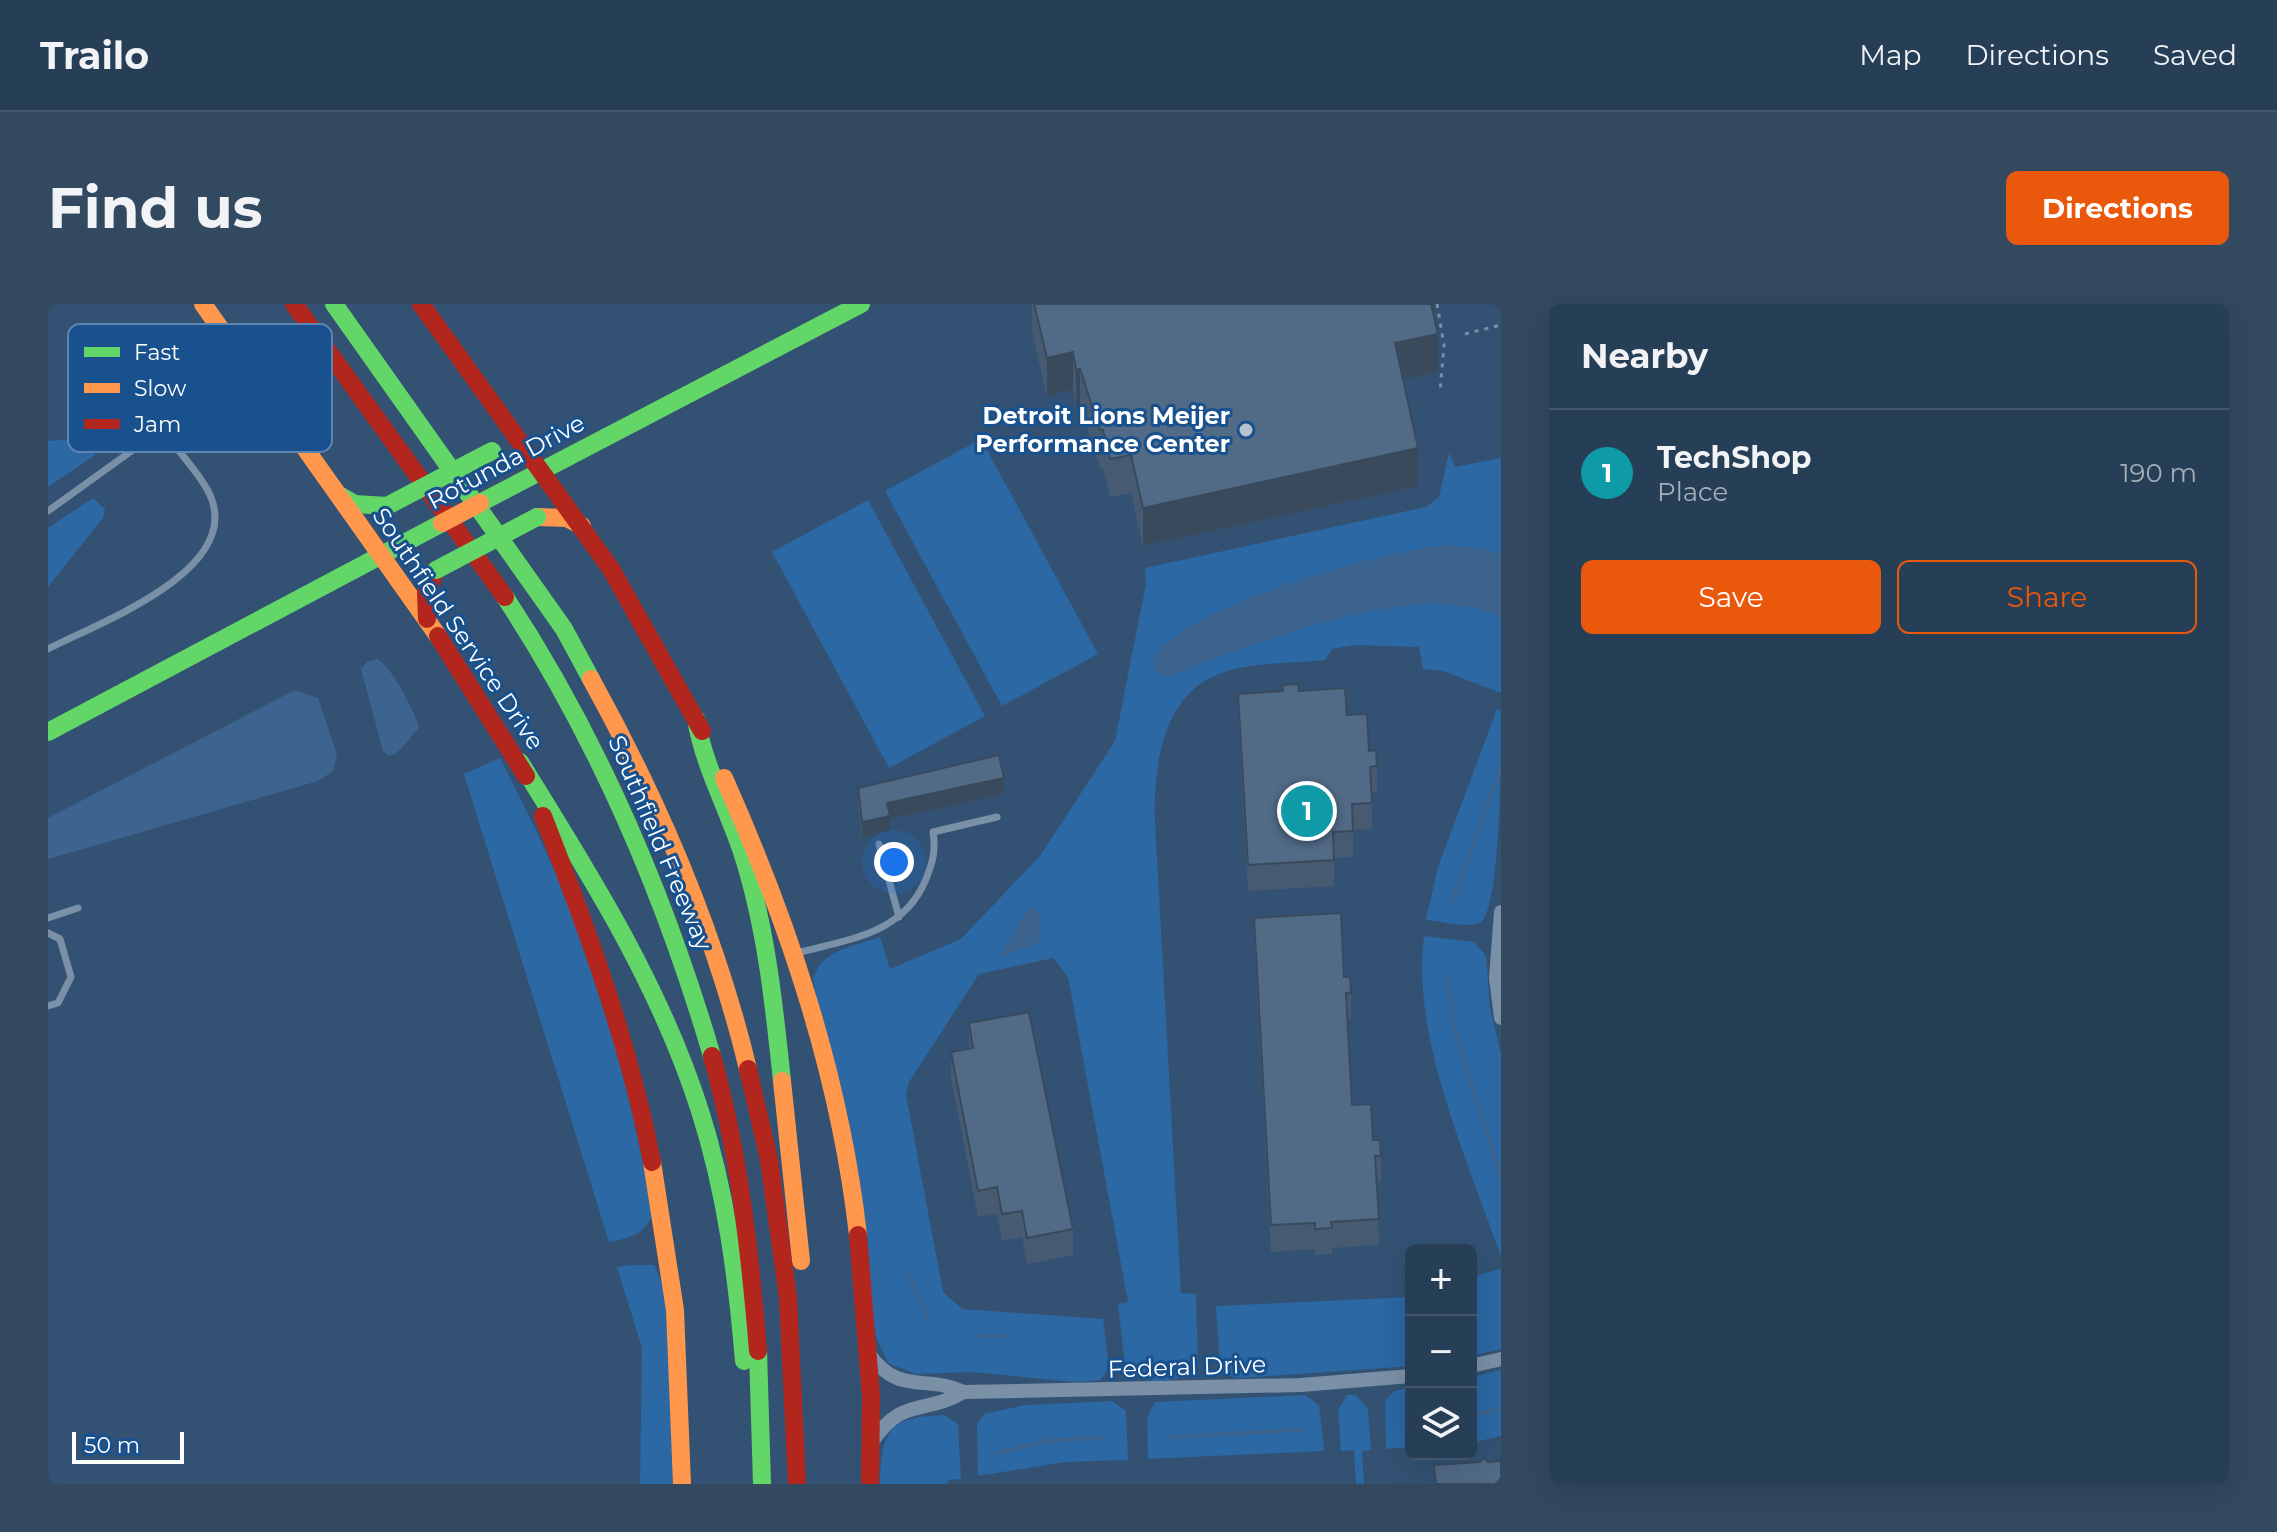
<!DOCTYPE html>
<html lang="en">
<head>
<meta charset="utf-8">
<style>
	body { margin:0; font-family:Montserrat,sans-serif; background:#324960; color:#f1f3f6 }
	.controls { position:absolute; right:24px; bottom:24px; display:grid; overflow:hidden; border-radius:12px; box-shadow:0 8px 32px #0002 }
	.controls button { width:72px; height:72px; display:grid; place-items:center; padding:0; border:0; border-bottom:2px solid #42576c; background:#263e56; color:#f1f3f6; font:40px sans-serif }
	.scale { position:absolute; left:24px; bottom:20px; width:112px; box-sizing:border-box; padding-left:8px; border:4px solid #fff; border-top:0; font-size:22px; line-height:28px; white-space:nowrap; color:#fff; -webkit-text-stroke:6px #18518e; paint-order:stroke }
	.you { position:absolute; left:846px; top:558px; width:28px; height:28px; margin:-20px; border:6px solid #fff; border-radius:50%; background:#1a73e8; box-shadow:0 0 0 12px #1a73e833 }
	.badge { display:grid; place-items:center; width:52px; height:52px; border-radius:50%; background:#ea580c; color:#fff; font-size:26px; font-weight:700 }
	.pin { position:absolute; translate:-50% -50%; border:4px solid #fff; box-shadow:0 2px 8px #0006 }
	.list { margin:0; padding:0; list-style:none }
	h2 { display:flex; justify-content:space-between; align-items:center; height:104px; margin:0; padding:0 32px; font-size:34px }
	h2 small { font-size:26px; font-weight:400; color:#a4aeb9 }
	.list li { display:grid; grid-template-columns:52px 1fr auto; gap:24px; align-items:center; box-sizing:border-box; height:128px; padding:0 32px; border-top:2px solid #42576c }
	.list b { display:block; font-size:30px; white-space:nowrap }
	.list p { margin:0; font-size:26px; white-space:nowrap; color:#a4aeb9 }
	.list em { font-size:26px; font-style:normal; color:#a4aeb9 }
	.actions { display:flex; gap:16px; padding:24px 32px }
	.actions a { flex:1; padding:18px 0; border:2px solid #ea580c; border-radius:12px; text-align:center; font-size:28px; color:#ea580c }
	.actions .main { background:#ea580c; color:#fff }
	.icon { flex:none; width:44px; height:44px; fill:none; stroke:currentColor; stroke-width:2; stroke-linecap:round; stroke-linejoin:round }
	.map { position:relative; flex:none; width:1453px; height:1180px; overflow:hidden; border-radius:12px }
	header { display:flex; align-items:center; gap:48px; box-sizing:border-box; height:112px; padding:0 40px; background:#263e56; border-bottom:2px solid #42576c }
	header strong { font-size:38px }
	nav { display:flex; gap:44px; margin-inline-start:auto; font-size:28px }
	.intro { display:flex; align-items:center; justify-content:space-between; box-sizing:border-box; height:192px; padding:0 48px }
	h1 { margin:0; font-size:56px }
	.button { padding:20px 36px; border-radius:12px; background:#ea580c; color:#fff; font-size:28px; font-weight:700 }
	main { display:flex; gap:48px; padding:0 48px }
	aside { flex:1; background:#263e56; border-radius:12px; box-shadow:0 8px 32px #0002 }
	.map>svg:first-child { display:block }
</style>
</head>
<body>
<header>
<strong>Trailo</strong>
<nav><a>Map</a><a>Directions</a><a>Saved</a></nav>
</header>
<div class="intro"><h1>Find us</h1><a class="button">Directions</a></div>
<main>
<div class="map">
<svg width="1453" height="1180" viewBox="0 0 1453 1180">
	<rect width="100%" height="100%" fill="#335273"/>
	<path fill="#2c68a4" d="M25,135L38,140L47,151L0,183V137Z
		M933,135L1050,350L954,402L837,187Z
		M1401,149L1407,163L1453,154V389L1395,367L1375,365L1371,343L1306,341L1284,345L1277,356C1241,360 1192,357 1160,375C1112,401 1105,471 1107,519L1133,989L1148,990L1150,1061C1136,1080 1088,1084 1077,1061L1070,1000L1080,998L1020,673L1005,654L931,670L861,778L858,791L895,988L914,1005L1055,1015L1061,1064L1052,1076L1025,1078L924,1068L868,1070L840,1059L828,1033L765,675C773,646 807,642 832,633L842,665L913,635L992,552L1067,437L1098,280L1097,264L1378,203L1391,193Z
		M45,194L57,205L55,214L0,283V224Z
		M820,196L937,412L841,464L724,248Z
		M1449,405L1453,407C1453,442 1453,603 1433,618C1419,625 1394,617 1378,616L1390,563Z
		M452,454C475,500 498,545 518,592C560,693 584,801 605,909C598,930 582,934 561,938L416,470Z
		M1376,632L1426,638L1438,652L1442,704L1453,750V953C1420,856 1363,734 1376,632Z
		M583,961H606C632,1010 625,1123 625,1180H592L594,1044L569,963Z
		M1453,964V1045L1423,1052V974Z
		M1363,993V1062L1193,1074L1184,1073L1172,1061L1168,1002Z
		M1453,1066V1132L1423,1139V1073Z
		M1363,1083V1143L1338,1145L1337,1097L1346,1087Z
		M1257,1091L1271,1101L1276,1147L1100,1155L1099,1114L1107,1098Z
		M1299,1091H1308L1320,1105L1323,1146L1314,1147L1316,1180H1308L1306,1146L1293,1147L1290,1106Z
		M1064,1097L1078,1107L1080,1156L1017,1158L930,1172L929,1120L936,1110L978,1101Z
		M896,1111L910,1120L913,1175L900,1176L899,1180H832C834,1126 840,1113 896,1111Z"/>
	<path fill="#3c648f" d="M1389,242H1415L1453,249V315C1381,268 1195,344 1119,372L1108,366L1105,354C1141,300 1324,251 1389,242Z
		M329,355C342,360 368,409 371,424L348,450L341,452L335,447L313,365L319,358Z
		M247,386L270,394L289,450L285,467L270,477L0,555V514Z
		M986,603L992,611L993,637L952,653L978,607Z"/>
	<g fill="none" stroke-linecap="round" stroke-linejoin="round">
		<path stroke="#3c648f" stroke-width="4" d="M1404,598L1453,465
			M1399,672L1406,724L1453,874
			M859,967L880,1016
			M933,1032H954
			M1423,1112L1453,1104
			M1119,1133L1252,1126
			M949,1149L999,1137L1057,1133"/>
		<path stroke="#7a90a7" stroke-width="3" stroke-dasharray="4 6" stroke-linecap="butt" d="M1389,0L1396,41L1392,88
			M1417,30L1453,21"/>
		<path stroke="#7a90a7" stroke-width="7" d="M0,207L114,125C127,144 157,175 164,196C189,269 50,319 0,345
			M831,540L851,613
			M0,614L30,604
			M0,629L12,635L23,673L10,699L0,702
			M749,649C801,635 856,630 878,575C885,557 888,547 885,528L949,513"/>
		<path stroke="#7a90a7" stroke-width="14" d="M1453,608L1448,674L1453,714
			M821,1050C851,1092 877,1070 916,1088L1253,1081L1363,1072
			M1423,1062L1453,1055
			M824,1138C855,1092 876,1111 916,1088"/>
		<path stroke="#63d668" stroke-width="18" d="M286,0L516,325L543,375
			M291,191L307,200L339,202
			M432,199L813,0
			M457,293C551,436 616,589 664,752
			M648,415C656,462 679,503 694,548C718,622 726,700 734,777
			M0,428L394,219
			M472,458C541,569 612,681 652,807C678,888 689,973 696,1057
			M710,1047L714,1180"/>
		<path stroke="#ff974d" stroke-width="18" d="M155,0L390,332
			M489,213L519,214L534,222
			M543,375C611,498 667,628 700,765
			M676,474C741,620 792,772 810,931
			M734,777L753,957
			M604,858L627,1006L634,1180"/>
		<path stroke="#b3261e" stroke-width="18" d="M246,0L457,293
			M373,0L563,265L654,427
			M379,315L378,289L388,266
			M390,332L478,472
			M495,512C539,624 581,739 604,858
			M664,752C691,848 702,949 710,1047
			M700,765L721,856L740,994L749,1180
			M810,931L823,1092L822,1180"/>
		<path stroke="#63d668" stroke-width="18" d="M339,202L444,147
			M388,266L489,213"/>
		<path stroke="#ff974d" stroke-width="18" d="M394,219L432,199"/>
	</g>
	<path fill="#465b72" d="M984,0H1387V16L1390,68L1355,75L1370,182L1095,242L1083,189L1062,193L1055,164H1052L1032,103L1028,104L1025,86L999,92L984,28Z
		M1251,387L1299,411L1321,447L1329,462V488L1324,489V525L1305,526V553L1286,554V582L1200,587L1190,416V390Z
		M810,484L956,490L842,515V527L814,534L810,500Z
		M1206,614L1303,689V715H1299L1304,801L1325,836L1333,852V878H1329L1331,941L1284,944V950L1267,951V945L1223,948L1206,640Z
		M921,719L1025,925V951L979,960L974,933L954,937L949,910L930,913L903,774V748L921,744Z"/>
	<path fill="#394a5d" d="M1379,0H1387V16L1379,18Z
		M1390,30V68L1347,77V39Z
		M1025,48V86L999,92V54Z
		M1032,65V103L1028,104V66Z
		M1370,144V182L1095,242V204Z
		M956,474V490L842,515V527L814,534V518L839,499Z"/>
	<path fill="#516a85" stroke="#394a5d" stroke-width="2" d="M986,0H1383L1390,30L1347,39L1370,144L1095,204L1083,151L1062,155L1055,126H1052L1032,65L1028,66L1025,48L999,54Z
		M1250,380L1251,387L1297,384L1299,411L1319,410L1321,447L1328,446L1329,462L1322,463L1324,499L1304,500L1305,527L1285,528L1286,556L1200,561L1190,390L1235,387L1234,381Z
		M951,451L956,474L839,499L842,512L814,518L810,484Z
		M1293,609L1296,673H1302L1303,689H1298L1304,801L1323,800L1325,836H1332L1333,852H1327L1331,915L1283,918L1284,924L1267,925V919L1223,921L1206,614Z
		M981,708L1025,925L979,934L974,907L954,910L949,883L930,887L903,748L925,744L921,719Z
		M1436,1154L1440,1158L1453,1157V1180H1388L1386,1161L1432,1158Z"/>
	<circle fill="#b8c2ce" stroke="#18518e" stroke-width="3" cx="1198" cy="126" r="8"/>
	<g text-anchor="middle" stroke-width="6" stroke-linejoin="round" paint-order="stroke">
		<g font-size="24" font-weight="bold" fill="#fff" stroke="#18518e" text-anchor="end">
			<text x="1182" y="120">Detroit Lions Meijer<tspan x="1182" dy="28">Performance Center</tspan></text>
		</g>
		<g font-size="24" fill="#fff" stroke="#18518e">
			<text transform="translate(458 158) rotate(-28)" y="8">Rotunda Drive</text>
			<text transform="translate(410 325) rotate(56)" y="8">Southfield Service Drive</text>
			<text transform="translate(612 539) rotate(67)" y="8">Southfield Freeway</text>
			<text transform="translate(1139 1063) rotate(-2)" y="8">Federal Drive</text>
		</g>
	</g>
	<rect x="20" y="20" width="264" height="128" rx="12" fill="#18518e" stroke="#5d85b0" stroke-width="2"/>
	<rect x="36" y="43" width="36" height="10" fill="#63d668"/>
	<rect x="36" y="79" width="36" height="10" fill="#ff974d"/>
	<rect x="36" y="115" width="36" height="10" fill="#b3261e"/>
	<g font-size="22" fill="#fff">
		<text x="86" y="56">Fast</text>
		<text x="86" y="92">Slow</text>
		<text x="86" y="128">Jam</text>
	</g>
</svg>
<div class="controls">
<button>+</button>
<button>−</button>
<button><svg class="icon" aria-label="layers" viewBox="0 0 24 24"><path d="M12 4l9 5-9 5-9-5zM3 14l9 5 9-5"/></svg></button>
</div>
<div class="scale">50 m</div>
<div class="you"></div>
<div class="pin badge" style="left:1259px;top:507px;background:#0f9aa8">1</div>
</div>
<aside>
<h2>Nearby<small></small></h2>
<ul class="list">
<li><span class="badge" style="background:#0f9aa8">1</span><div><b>TechShop</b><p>Place</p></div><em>190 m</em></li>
</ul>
<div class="actions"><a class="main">Save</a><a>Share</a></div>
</aside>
</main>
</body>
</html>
